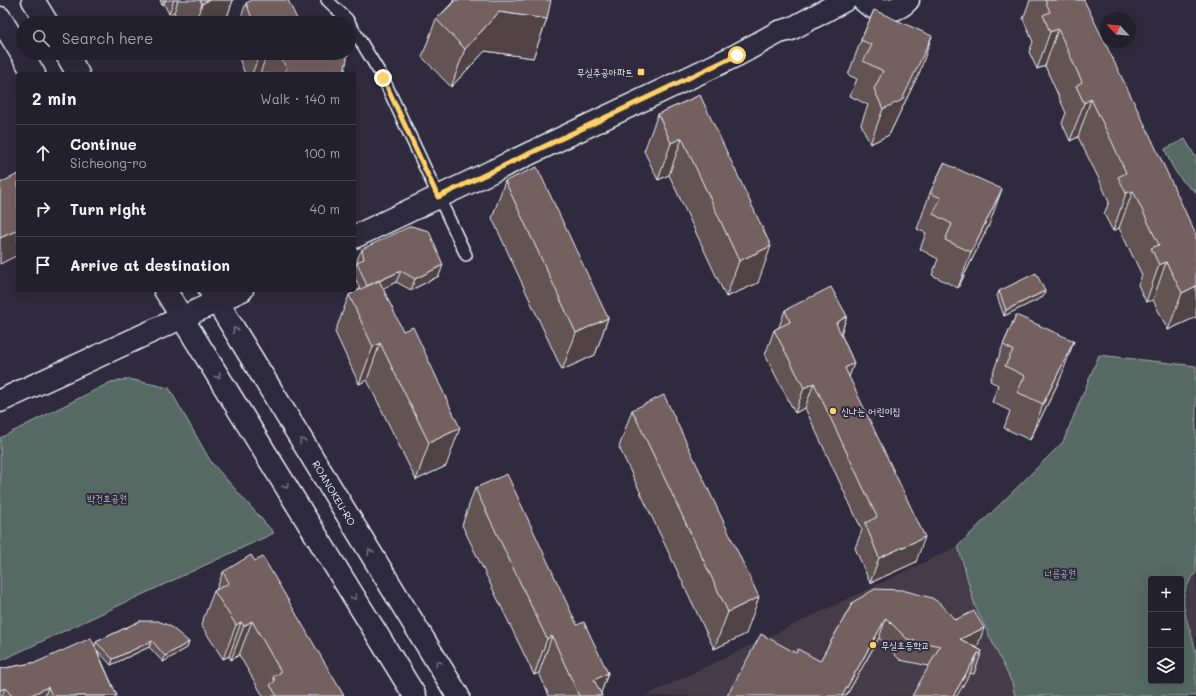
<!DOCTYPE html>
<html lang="en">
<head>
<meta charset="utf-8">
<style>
	body { margin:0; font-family:Mali,"Poor Story",sans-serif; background:#2b2836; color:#f1f3f6 }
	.controls { position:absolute; right:12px; bottom:12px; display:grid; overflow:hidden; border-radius:4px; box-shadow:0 4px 16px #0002 }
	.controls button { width:36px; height:36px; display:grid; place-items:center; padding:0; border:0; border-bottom:1px solid #403e4a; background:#23202e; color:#f1f3f6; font:20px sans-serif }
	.compass { position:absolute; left:1100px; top:12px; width:36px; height:36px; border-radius:50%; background:#23202e; box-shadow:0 4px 16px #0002; rotate:296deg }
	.stop { position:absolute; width:12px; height:12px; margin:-9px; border:3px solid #ffd166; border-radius:50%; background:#fff }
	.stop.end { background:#ffd166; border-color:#fff; box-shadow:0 1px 4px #0008 }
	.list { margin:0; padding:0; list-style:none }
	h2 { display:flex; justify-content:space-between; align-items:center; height:52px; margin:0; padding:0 16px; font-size:17px }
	h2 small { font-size:13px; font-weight:400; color:#a3a3aa }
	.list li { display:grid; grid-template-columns:26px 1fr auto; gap:12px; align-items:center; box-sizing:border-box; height:56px; padding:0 16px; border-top:1px solid #403e4a }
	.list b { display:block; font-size:15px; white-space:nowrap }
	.list p { margin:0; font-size:13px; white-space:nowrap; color:#a3a3aa }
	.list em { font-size:13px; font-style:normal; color:#a3a3aa }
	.icon { flex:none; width:22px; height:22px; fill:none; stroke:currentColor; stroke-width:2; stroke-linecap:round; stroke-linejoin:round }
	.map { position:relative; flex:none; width:1196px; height:696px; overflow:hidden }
	.search { position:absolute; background:#23202e; box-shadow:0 4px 16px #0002; left:16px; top:16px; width:340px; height:44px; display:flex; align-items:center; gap:10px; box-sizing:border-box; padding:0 14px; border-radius:22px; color:#a3a3aa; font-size:15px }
	.panel { position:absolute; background:#23202e; box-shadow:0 4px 16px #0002; left:16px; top:72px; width:340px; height:220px; border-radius:4px }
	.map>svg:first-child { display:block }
</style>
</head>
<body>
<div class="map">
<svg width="1196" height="696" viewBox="0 0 1196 696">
	<rect width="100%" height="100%" fill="#2f2a3d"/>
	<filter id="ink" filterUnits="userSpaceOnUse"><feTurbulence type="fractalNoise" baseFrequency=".025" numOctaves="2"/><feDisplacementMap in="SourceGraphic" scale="8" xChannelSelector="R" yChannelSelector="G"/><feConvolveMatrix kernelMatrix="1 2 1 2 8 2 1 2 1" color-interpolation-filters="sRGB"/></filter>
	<g filter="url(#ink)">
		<path fill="#443a48" d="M958,546L963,571L1012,683L1015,696H645Z
			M1196,573V654L1183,607L1189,581Z"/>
		<path fill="#566a64" stroke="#9faeae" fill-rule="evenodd" d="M1185,139L1196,158V192C1180,182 1171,167 1165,149Z
			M1099,355L1196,366V573C1170,601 1193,626 1196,655C1196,669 1196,683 1196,696H1015L1012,683L975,606L958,546L1063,442ZM1151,579H1181V681H1151Z
			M129,379L169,388L211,462L274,533L0,661V438L111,382Z"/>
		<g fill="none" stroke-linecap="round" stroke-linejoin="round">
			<g stroke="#e8f1f8" stroke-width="14">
				<path id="lane" d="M327,0L347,19L383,78L466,255"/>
			</g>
			<g stroke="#e8f1f8" stroke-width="25">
				<path id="secondary" d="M33,0L47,23
					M863,0C876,13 895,14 908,0
					M0,18L34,74
					M66,53L78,74
					M354,237L737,55L779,32L791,29L845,0
					M165,290L415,696
					M210,290L458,696
					M0,401L242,290"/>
			</g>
			<use href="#lane" stroke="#2f2a3d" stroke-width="11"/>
			<use href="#secondary" stroke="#2f2a3d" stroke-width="22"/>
		</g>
		<path fill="#645353" stroke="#e8f1f8" d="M160,0H233L225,23H179L174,12L169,14L164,4L162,5Z
			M1030,0H1084L1196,317L1168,330L1153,300L1146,302L1138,285L1142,275L1119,228L1113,231L1104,214L1109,202L1100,181L1078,137L1070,141L1062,123L1066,113L1045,66L1037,69L1029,52L1033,42L1023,19Z
			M453,1L547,19L533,58L485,51L451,87L422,57L436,19L451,4Z
			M246,3L299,23H239Z
			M874,10L920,71L889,135L870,144L861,124L868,105L850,96L857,79L848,75L861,40Z
			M237,53H348L344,74H245Z
			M700,95L758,283L726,297L669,175L658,180L644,151L658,114Z
			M944,163L989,225L958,288L932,275L938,259L920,249L926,233L917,229L930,193Z
			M505,181L608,318L595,355L562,370L492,218Z
			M362,249L439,276L411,290L396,282L383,288L446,466L416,480L367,380L359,384L335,332L349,295L360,289L354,276V270L357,262H358L357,260Z
			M999,291L1043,297L1004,316L997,296Z
			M785,310L847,316L841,334L854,363L849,377L916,562L870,583L855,548L862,530L805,408L795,413L765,355L774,330L779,327Z
			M1016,315L1061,377L1030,440L1004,428L1010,411L992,402L998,385L990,381L1003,345Z
			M632,410L746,634L714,649L619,447Z
			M475,488L577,625L608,673L601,693L602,696H549L539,673L534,675L462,525Z
			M255,561L344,696H263L239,655L231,660L229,656L223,659L201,625L214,591L216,590L223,572Z
			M853,602L977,648L982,651L974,674L929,666L900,660L879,638L846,696L796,653L820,661Z
			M140,621L189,642L187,648L163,662L149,647L111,665L97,650L117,696H0V669L37,662L95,646L96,642Z"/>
		<path fill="#514344" stroke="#e8f1f8" d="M164,0H166L164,4L162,5Z
			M174,0H178L174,12L169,14Z
			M209,0H233L225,23H195L202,4Z
			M499,12L547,19L533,58L485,51L451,87L465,49Z
			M1058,29L1045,66L1037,69L1050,32Z
			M932,36L920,71L889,135L870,144L883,109Z
			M260,53H267L260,74H252Z
			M1091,99L1078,137L1070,141L1084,103Z
			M682,138L669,175L658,180L671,143Z
			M1002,189L989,225L958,288L971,252Z
			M1133,191L1119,228L1113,231L1126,193Z
			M18,230V255L0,264V238Z
			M771,246L758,283L726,297L739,261Z
			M1166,262L1153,300L1146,302L1159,265Z
			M443,265L439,276L411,290L415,279Z
			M401,271L396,282L364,298L368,286Z
			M1196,286V317L1168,330L1182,293Z
			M1045,291L1043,297L1004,316L1006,310Z
			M847,316L838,342L836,323Z
			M608,318L595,355L562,370L576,333Z
			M1074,341L1061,377L1030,440L1043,404Z
			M380,343L367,380L359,384L373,347Z
			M854,363L845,389V368Z
			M814,383L805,408L795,413L804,388Z
			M460,428L446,466L416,480L429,443Z
			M925,537L916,562L870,583L879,558Z
			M759,597L746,634L714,649L728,612Z
			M886,618L879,638L846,696H842Z
			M252,621L239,655L231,660L244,626Z
			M241,622L229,656L223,659L236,625Z
			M984,628L977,648L960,639Z
			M552,636L539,673L534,675L547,639Z
			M152,641L149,647L111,665L113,659Z
			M189,642L187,648L163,662L165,656Z
			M978,653L970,673L957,696H953Z
			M608,673L600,696L594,680Z
			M48,687L45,696H29Z
			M5,688L2,696H0V690Z"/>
		<path fill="#746061" stroke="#e8f1f8" d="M200,0H209L202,4Z
			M252,0H288L299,23H254L246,3Z
			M453,0H551L547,19L499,12L465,49L436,19L454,2L453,1Z
			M1045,0H1084L1147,129L1196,235V286L1182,293L1166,262L1159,265L1151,248L1159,245L1133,191L1126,193L1118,177L1126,173L1113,144L1091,99L1084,103L1076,86L1082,82L1058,29L1050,32L1043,15L1050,12Z
			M874,10L932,36L902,100L883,109L874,89L883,71L863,61L872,45L861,40Z
			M349,38H351L349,48Z
			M278,53H348L344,74H281L287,69Z
			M700,95L771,246L739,261L682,138L671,143L658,114Z
			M944,163L1002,189L971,252L945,240L952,224L933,214L941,198L930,193Z
			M537,167L608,318L576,333L505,181Z
			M18,174V230L0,238V183Z
			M411,226L429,231L443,265L415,279L401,271L367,286L357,262L364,259L362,249Z
			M1036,273L1045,291L1006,310L999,291Z
			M379,280L403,331L413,327L460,428L429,443L380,343L373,347L349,295Z
			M831,287L847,316L836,323L854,363L845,368L925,537L879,558L865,523L877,517L814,383L804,388L774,330L790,322L785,310Z
			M1016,315L1074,341L1043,404L1017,392L1025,376L1005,366L1013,350L1003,345Z
			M664,395L759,597L728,612L632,410Z
			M507,474L577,625L584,622L608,673L594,680L602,696H579L552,636L547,639L475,488Z
			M251,555L255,561L263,557L344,696H277L270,685L275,681L273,677L281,672L252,621L244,626L241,622L236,625L214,591L229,583L223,572Z
			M875,589L902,590L932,598L941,604L955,620L974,611L984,628L960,639L982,651L981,654L978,653L953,696H912L940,646L907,639L886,618L842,696H843H727L761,634L796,653L798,649L820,661L853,602Z
			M140,621H158L170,626L189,642L165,656L152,641L113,659L96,642Z
			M91,638L117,696H52L48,687L29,696H12L5,688L0,690V669L37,662Z"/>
		<defs><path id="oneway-chevron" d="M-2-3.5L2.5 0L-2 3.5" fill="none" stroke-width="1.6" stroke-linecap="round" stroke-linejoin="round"/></defs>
		<g stroke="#70707e">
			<use href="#oneway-chevron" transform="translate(235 330) rotate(-121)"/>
			<use href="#oneway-chevron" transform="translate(218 376) rotate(58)"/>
			<use href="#oneway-chevron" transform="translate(302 441) rotate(-121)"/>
			<use href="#oneway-chevron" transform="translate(286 486) rotate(58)"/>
			<use href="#oneway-chevron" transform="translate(370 552) rotate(-121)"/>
			<use href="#oneway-chevron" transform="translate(354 597) rotate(58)"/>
			<use href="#oneway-chevron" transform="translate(438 663) rotate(-121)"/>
		</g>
	</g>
	<g fill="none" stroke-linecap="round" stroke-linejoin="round" filter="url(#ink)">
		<path stroke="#ffd166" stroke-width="5" d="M383,78L438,197L737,55"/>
	</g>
	<g fill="#ffd166" stroke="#2f2a3d" stroke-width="1.5">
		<rect x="637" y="68" width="8" height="8" rx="2"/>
		<circle cx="833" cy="411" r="4"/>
		<circle cx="873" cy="645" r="4"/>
	</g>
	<g text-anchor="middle" stroke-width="4" stroke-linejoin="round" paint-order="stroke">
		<g font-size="10" fill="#e8f1f8" stroke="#2f2a3d" text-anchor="start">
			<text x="633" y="76" text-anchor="end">무실주공아파트</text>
			<text x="841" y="415">신나는 어린이집</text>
			<text x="881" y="649">무실초등학교</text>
		</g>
		<g font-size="10" fill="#e8f1f8" stroke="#2f2a3d">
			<text transform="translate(334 493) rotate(59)" y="4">ROANOKEU-RO</text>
		</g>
		<g font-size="10" fill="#aebbbd" stroke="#2f2a3d">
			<text x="107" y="502">박건호공원</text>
			<text x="1060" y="577">너름공원</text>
		</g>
	</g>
</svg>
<div class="controls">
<button>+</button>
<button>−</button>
<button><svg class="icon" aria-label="layers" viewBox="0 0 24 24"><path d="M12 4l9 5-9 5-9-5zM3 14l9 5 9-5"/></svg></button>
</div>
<svg class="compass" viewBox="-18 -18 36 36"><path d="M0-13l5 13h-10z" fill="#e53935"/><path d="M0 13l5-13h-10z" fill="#a3a3aa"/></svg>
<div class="stop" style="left:737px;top:55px"></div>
<div class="stop end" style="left:383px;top:78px"></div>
<div class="search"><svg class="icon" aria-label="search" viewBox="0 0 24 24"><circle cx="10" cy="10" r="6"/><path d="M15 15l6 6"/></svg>Search here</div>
<section class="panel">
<h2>2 min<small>Walk · 140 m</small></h2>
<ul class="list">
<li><svg class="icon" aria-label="ahead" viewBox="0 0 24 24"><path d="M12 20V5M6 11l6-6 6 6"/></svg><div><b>Continue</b><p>Sicheong-ro</p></div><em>100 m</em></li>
<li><svg class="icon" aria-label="right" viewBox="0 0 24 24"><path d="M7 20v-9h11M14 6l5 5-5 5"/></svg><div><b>Turn right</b></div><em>40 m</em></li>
<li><svg class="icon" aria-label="arrive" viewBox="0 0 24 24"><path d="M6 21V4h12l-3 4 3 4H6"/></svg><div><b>Arrive at destination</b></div></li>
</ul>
</section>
</div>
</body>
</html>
